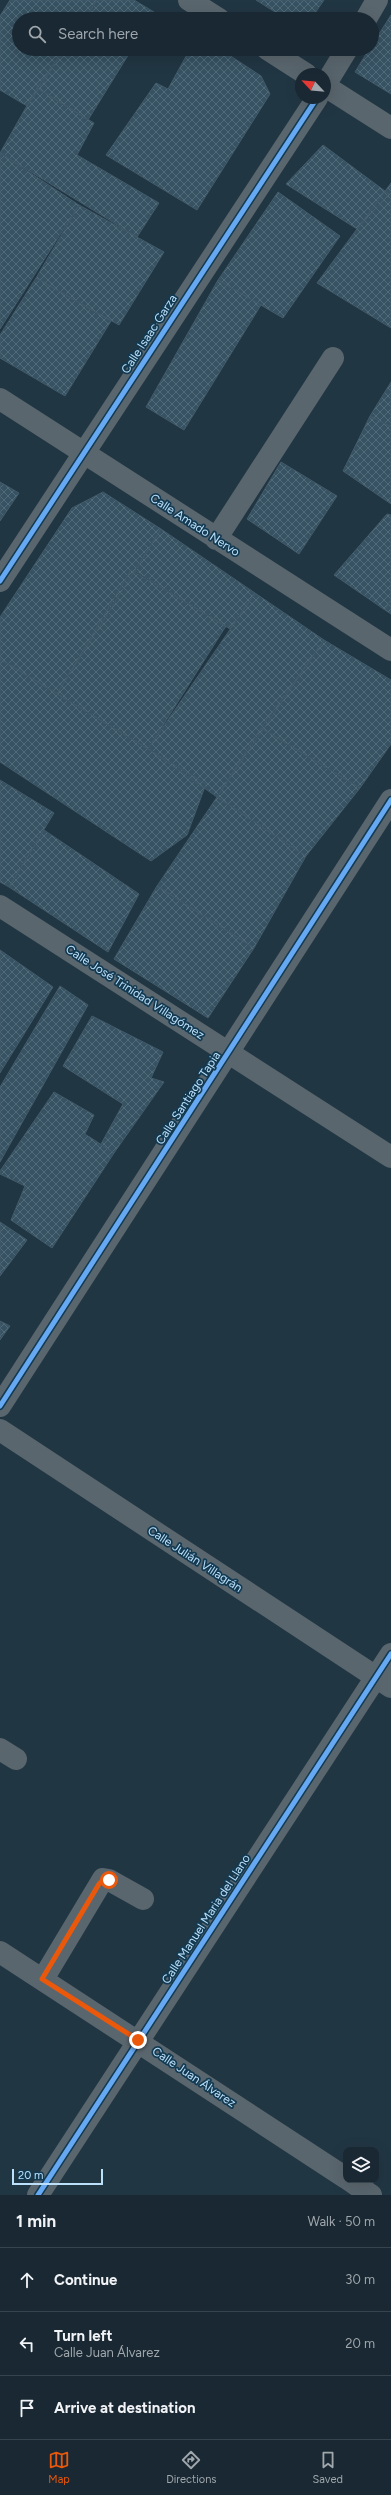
<!DOCTYPE html>
<html lang="en">
<head>
<meta charset="utf-8">
<style>
	body { margin:0; font-family:Figtree,sans-serif; background:#26343e; color:#f1f3f6 }
	.controls { position:absolute; right:12px; bottom:12px; display:grid; overflow:hidden; border-radius:8px; box-shadow:0 4px 16px #0002 }
	.controls button { width:36px; height:36px; display:grid; place-items:center; padding:0; border:0; border-bottom:1px solid #37444d; background:#192832; color:#f1f3f6; font:20px sans-serif }
	.compass { position:absolute; left:295px; top:68px; width:36px; height:36px; border-radius:50%; background:#192832; box-shadow:0 4px 16px #0002; rotate:296deg }
	.scale { position:absolute; left:12px; bottom:10px; width:91px; box-sizing:border-box; padding-left:4px; border:2px solid #bde0fa; border-top:0; font-size:11px; line-height:14px; white-space:nowrap; color:#bde0fa; -webkit-text-stroke:3px #123a52; paint-order:stroke }
	.stop { position:absolute; width:12px; height:12px; margin:-9px; border:3px solid #ea580c; border-radius:50%; background:#fff }
	.stop.end { background:#ea580c; border-color:#fff; box-shadow:0 1px 4px #0008 }
	.list { margin:0; padding:0; list-style:none }
	h2 { display:flex; justify-content:space-between; align-items:center; height:52px; margin:0; padding:0 16px; font-size:17px }
	h2 small { font-size:13px; font-weight:400; color:#9fa6ac }
	.list li { display:grid; grid-template-columns:26px 1fr auto; gap:12px; align-items:center; box-sizing:border-box; height:64px; padding:0 16px; border-top:1px solid #37444d }
	.list b { display:block; font-size:15px; white-space:nowrap }
	.list p { margin:0; font-size:13px; white-space:nowrap; color:#9fa6ac }
	.list em { font-size:13px; font-style:normal; color:#9fa6ac }
	.icon { flex:none; width:22px; height:22px; fill:none; stroke:currentColor; stroke-width:2; stroke-linecap:round; stroke-linejoin:round }
	.map { position:relative; flex:none; width:391px; height:2195px; overflow:hidden }
	.search { position:absolute; background:#192832; box-shadow:0 4px 16px #0002; left:12px; right:12px; top:12px; height:44px; display:flex; align-items:center; gap:10px; box-sizing:border-box; padding:0 14px; border-radius:22px; color:#9fa6ac; font-size:15px }
	.sheet { height:244px; background:#192832 }
	nav { display:flex; justify-content:space-around; align-items:center; box-sizing:border-box; height:56px; border-top:1px solid #37444d; background:#192832; font-size:11px; color:#9fa6ac }
	nav a { display:grid; justify-items:center; gap:2px }
	nav .on { color:#ea580c }
	.map>svg:first-child { display:block }
</style>
</head>
<body>
<div class="map">
<svg width="391" height="2195" viewBox="0 0 391 2195">
	<defs>
		<pattern id="building-cross-hatch" width="8" height="8" patternUnits="userSpaceOnUse"><rect width="8" height="8" fill="#375262"/><path d="M0 0l8 8M0 8l8-8" fill="none" stroke="#526b79"/></pattern>
	</defs>
	<rect width="100%" height="100%" fill="#213643"/>
	<path fill="url(#building-cross-hatch)" stroke="#425a6a" d="M10,0H97L85,19H19V49H65L27,106L0,90V16Z
		M97,0H134L154,12L150,19H84Z
		M256,0H324L311,19H286Z
		M391,15V94L355,72L369,49H372V45Z
		M64,49H132L88,120L37,88Z
		M190,49H220L261,76L270,94L197,210L106,155L156,83L168,89Z
		M37,88L94,123L77,155L159,203L137,237L0,153Z
		M323,145L389,194L357,229L286,184Z
		M0,153L79,205L0,329Z
		M391,183V328L317,283Z
		M278,192L340,236L283,318L218,280Z
		M79,205L164,252L119,325L36,278Z
		M36,278L111,321L65,396L0,358V335Z
		M218,280L261,305L184,430L146,407Z
		M391,382V427L370,416Z
		M370,416L391,427V504L343,471Z
		M281,462L337,496L299,554L247,519Z
		M0,482L19,493L0,521Z
		M103,492L161,529L57,694L0,659V617L72,508Z
		M387,514L391,515V599L385,610L334,575Z
		M161,529L255,593L230,629L135,571Z
		M131,570L226,626L148,749L57,694Z
		M255,593L324,640L217,797L148,749Z
		M391,599V614L385,610Z
		M324,640L391,680V744L360,788L261,728Z
		M0,659L206,784L187,835L151,861L0,762Z
		M261,728L360,788L306,856L217,797Z
		M0,780L54,813L9,887L0,882Z
		M217,797L306,856L254,948L157,886Z
		M44,830L139,894L108,952L9,887Z
		M157,886L254,948L208,1018L114,959Z
		M0,950L53,987L0,1073Z
		M60,986L88,1005L0,1162V1087Z
		M92,1016L163,1052L151,1078L164,1082L114,1153L101,1144L123,1104L63,1066Z
		M54,1092L94,1115L85,1134L114,1153L52,1248L11,1220L25,1186L0,1174V1171Z
		M0,1222L27,1240L0,1276Z
		M0,1321L10,1326L0,1340Z"/>
	<g fill="none" stroke-linecap="round" stroke-linejoin="round">
		<path stroke="#5a666e" stroke-width="22" d="M189,0L219,19
			M366,19L377,0
			M267,49L306,74
			M325,85L347,49
			M325,86L391,128
			M0,399L391,650
			M216,539L333,358
			M0,581L317,98
			M0,906L391,1157
			M0,1406L391,800
			M0,1430L391,1687
			M0,1749L16,1759
			M0,1952L346,2178
			M43,1979L103,1879L109,1880L143,1899
			M349,2180L371,2195
			M38,2195L391,1654"/>
		<g stroke="#123a52" stroke-width="8">
			<path id="cycleway" d="M0,581L317,98
				M0,1406L391,800
				M38,2195L391,1654"/>
		</g>
		<use href="#cycleway" stroke="#66a8f1" stroke-width="5"/>
	</g>
	<g fill="none" stroke-linecap="round" stroke-linejoin="round">
		<path stroke="#ea580c" stroke-width="5" d="M109,1880H103L99,1884L42,1979L138,2040"/>
	</g>
	<g text-anchor="middle" stroke-width="3.5" stroke-linejoin="round" paint-order="stroke">
		<g font-size="12" fill="#bde0fa" stroke="#123a52">
			<text transform="translate(149 334) rotate(-57)" y="4">Calle Isaac Garza</text>
			<text transform="translate(195 525) rotate(33)" y="4">Calle Amado Nervo</text>
			<text transform="translate(135 992) rotate(33)" y="4">Calle José Trinidad Villagómez</text>
			<text transform="translate(188 1098) rotate(-57)" y="4">Calle Santiago Tapia</text>
			<text transform="translate(195 1559) rotate(33)" y="4">Calle Julián Villagrán</text>
			<text transform="translate(206 1919) rotate(-57)" y="4">Calle Manuel Maria del Llano</text>
			<text transform="translate(194 2077) rotate(34)" y="4">Calle Juan Álvarez</text>
		</g>
	</g>
</svg>
<div class="controls">
<button><svg class="icon" aria-label="layers" viewBox="0 0 24 24"><path d="M12 4l9 5-9 5-9-5zM3 14l9 5 9-5"/></svg></button>
</div>
<svg class="compass" viewBox="-18 -18 36 36"><path d="M0-13l5 13h-10z" fill="#e53935"/><path d="M0 13l5-13h-10z" fill="#9fa6ac"/></svg>
<div class="scale">20 m</div>
<div class="stop" style="left:109px;top:1880px"></div>
<div class="stop end" style="left:138px;top:2040px"></div>
<div class="search"><svg class="icon" aria-label="search" viewBox="0 0 24 24"><circle cx="10" cy="10" r="6"/><path d="M15 15l6 6"/></svg>Search here</div>
</div>
<section class="sheet">
<h2>1 min<small>Walk · 50 m</small></h2>
<ul class="list">
<li><svg class="icon" aria-label="ahead" viewBox="0 0 24 24"><path d="M12 20V5M6 11l6-6 6 6"/></svg><div><b>Continue</b></div><em>30 m</em></li>
<li><svg class="icon" aria-label="left" viewBox="0 0 24 24"><path d="M17 20v-9H6M10 6l-5 5 5 5"/></svg><div><b>Turn left</b><p>Calle Juan Álvarez</p></div><em>20 m</em></li>
<li><svg class="icon" aria-label="arrive" viewBox="0 0 24 24"><path d="M6 21V4h12l-3 4 3 4H6"/></svg><div><b>Arrive at destination</b></div></li>
</ul>
</section>
<nav>
<a class="on"><svg class="icon" aria-label="map" viewBox="0 0 24 24"><path d="M3 6l6-2 6 2 6-2v14l-6 2-6-2-6 2zM9 4v14M15 6v14"/></svg>Map</a>
<a><svg class="icon" aria-label="directions" viewBox="0 0 24 24"><path d="M12 3l9 9-9 9-9-9zM9 14v-3h6M13 9l2 2-2 2"/></svg>Directions</a>
<a><svg class="icon" aria-label="saved" viewBox="0 0 24 24"><path d="M7 4h10v16l-5-4-5 4z"/></svg>Saved</a>
</nav>
</body>
</html>
